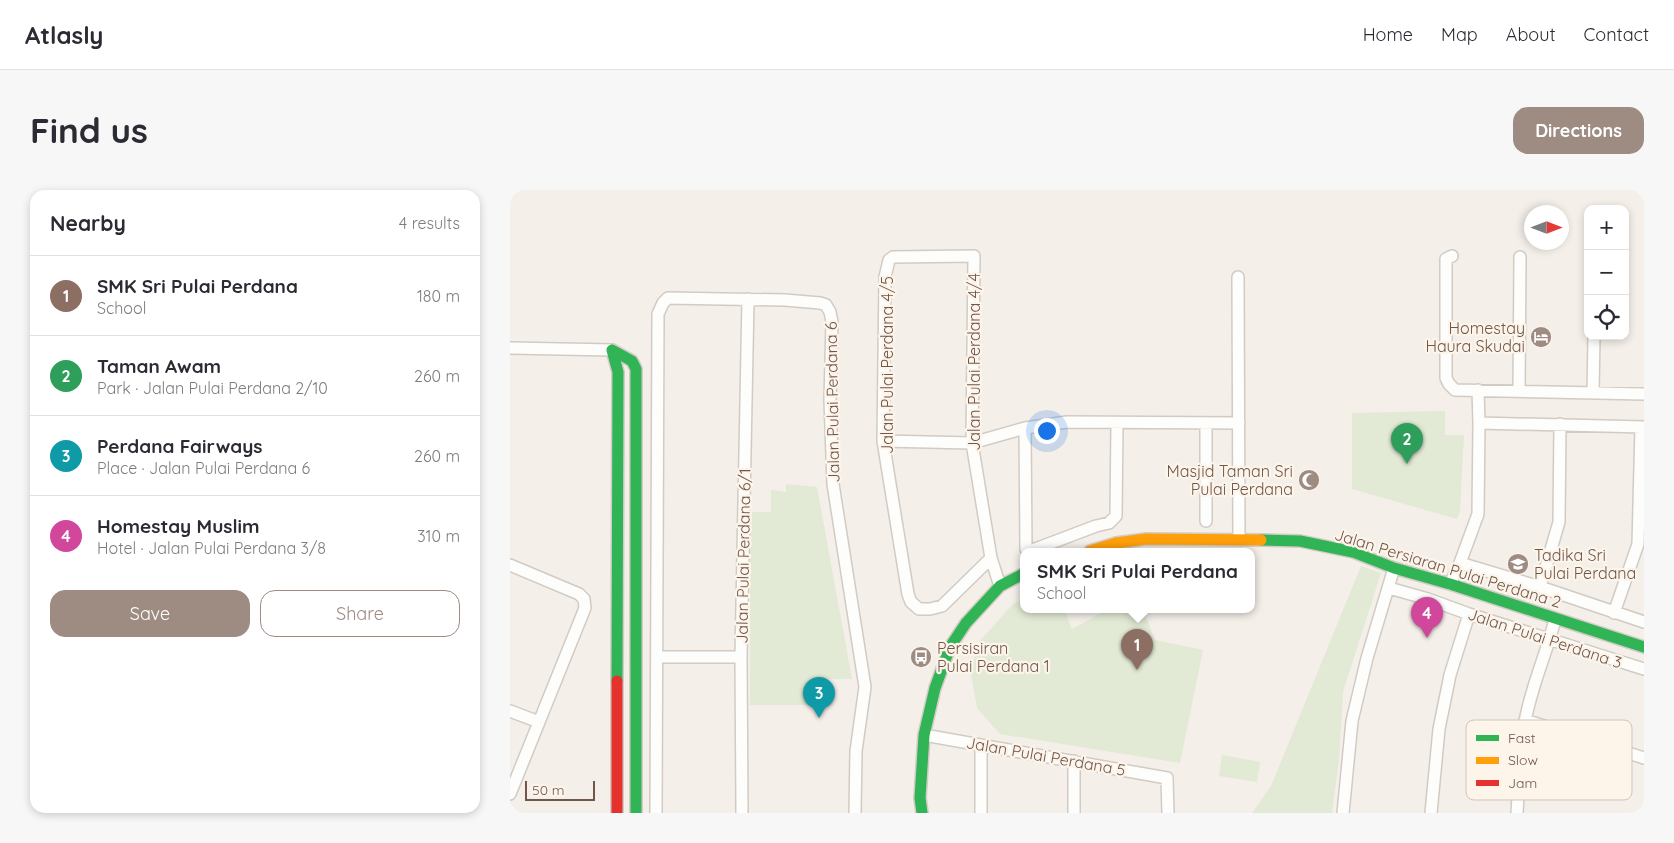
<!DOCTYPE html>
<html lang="en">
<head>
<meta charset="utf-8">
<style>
	body { margin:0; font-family:Quicksand,sans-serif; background:#f7f7f7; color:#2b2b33 }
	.controls { position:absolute; right:15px; top:15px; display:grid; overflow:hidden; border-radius:10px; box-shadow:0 2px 8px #0003 }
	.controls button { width:45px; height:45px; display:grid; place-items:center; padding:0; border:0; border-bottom:1px solid #e1e1e2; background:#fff; color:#2b2b33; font:25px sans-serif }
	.compass { position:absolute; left:1014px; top:15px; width:45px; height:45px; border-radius:50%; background:#fff; box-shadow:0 2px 8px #0003; rotate:90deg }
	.scale { position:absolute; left:15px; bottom:12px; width:70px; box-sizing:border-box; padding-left:5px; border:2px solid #6f574c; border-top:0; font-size:14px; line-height:18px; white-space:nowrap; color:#6f574c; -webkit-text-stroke:4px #fdf4ea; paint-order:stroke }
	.you { position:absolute; left:536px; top:240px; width:18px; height:18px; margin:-12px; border:4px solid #fff; border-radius:50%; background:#1a73e8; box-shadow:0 0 0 8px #1a73e833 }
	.badge { display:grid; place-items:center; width:32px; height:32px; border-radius:50%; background:#9e8c83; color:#fff; font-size:16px; font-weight:700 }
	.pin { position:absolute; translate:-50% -41px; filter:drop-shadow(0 1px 2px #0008) }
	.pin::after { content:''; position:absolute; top:26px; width:18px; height:15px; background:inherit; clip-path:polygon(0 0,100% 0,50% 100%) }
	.popup { position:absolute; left:510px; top:358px; width:235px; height:65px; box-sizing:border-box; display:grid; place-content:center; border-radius:10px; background:#fff; filter:drop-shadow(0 1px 4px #0005); font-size:16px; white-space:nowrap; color:#7c7c81 }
	.popup b { font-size:19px; color:#2b2b33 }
	.popup::after { content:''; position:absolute; left:50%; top:100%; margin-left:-10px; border:10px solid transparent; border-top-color:#fff }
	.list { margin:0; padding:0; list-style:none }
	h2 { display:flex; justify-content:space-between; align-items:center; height:65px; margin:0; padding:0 20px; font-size:21px }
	h2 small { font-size:16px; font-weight:400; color:#7c7c81 }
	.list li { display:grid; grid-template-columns:32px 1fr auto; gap:15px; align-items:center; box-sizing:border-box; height:80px; padding:0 20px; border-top:1px solid #e1e1e2 }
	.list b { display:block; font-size:19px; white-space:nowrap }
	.list p { margin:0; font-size:16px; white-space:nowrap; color:#7c7c81 }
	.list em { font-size:16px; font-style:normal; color:#7c7c81 }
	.actions { display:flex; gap:10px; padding:15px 20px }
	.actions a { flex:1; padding:11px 0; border:1px solid #9e8c83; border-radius:15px; text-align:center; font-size:18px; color:#9e8c83 }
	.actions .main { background:#9e8c83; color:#fff }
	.icon { flex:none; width:28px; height:28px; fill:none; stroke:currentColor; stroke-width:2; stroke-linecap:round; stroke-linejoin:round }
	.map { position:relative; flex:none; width:1134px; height:623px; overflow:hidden; border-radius:15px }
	header { display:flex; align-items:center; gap:30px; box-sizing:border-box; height:70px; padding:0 25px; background:#fff; border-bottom:1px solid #e1e1e2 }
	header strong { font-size:24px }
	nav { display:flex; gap:28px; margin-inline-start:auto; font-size:18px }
	.intro { display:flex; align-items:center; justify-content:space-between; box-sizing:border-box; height:120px; padding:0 30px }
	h1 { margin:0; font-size:35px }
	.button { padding:12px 22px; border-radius:15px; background:#9e8c83; color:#fff; font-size:18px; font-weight:700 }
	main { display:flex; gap:30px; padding:0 30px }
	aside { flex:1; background:#fff; border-radius:15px; box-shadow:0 2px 8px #0003 }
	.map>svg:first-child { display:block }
</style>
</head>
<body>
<header>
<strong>Atlasly</strong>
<nav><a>Home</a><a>Map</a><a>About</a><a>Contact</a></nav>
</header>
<div class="intro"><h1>Find us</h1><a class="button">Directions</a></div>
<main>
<aside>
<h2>Nearby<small>4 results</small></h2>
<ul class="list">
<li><span class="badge" style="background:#8d6e63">1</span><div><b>SMK Sri Pulai Perdana</b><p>School</p></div><em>180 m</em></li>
<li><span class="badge" style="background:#2e9e5b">2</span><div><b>Taman Awam</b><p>Park · Jalan Pulai Perdana 2/10</p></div><em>260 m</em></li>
<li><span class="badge" style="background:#0f9aa8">3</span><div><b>Perdana Fairways</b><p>Place · Jalan Pulai Perdana 6</p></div><em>260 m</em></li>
<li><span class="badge" style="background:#d1479c">4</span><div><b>Homestay Muslim</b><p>Hotel · Jalan Pulai Perdana 3/8</p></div><em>310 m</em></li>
</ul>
<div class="actions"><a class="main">Save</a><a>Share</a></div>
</aside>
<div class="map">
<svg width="1134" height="623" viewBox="0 0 1134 623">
	<rect width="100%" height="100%" fill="#f4efe9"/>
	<path fill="#e2ead5" d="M935,221V245H954L950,321L947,329L842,299V223Z
		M276,294L307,297L342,489H304L302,515H240V322H261V300L276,302Z
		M851,376L871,383L833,502L829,570L822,623H742L761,596Z
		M513,409V419H554L562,439C589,425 601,412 634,422L645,450L693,460L670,573L490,544L467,518L461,485L467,454L503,414Z
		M712,565L750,572L747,592L709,586Z"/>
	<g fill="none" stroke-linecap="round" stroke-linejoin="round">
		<g stroke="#d1cbc4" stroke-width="14">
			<path id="street" d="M942,66L936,69V188L939,194L945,200L1134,204
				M728,87L729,349
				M0,158L102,160
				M1009,201L1010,67
				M1083,203L1084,146
				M969,233L1134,237
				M515,238L516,359L517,361H520L586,336L599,333L606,326L607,234
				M373,251L462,253L515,238L557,232L729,233
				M696,331V233
				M481,368L432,416L420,419H409L401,412L398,404L373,251L375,87L379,70L383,67L464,66L462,253L481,368L490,396
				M950,373L1030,397L1134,432
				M0,375L69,404L74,409L75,418L0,604
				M940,394L950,373L968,324L969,233L968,200
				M1030,397L1049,332L1050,234
				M879,398L918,409L959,424L1134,479
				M1104,423L1128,354L1131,237
				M147,467H231
				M0,521L29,532
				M1015,530L1134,568
				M414,545L657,588L658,623
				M471,555V623
				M564,571V623
				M146,623L148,124L153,113L158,108L275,110L310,113L316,115L320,122L322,132L320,210L323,294L355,497L346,561L345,623
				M232,623L231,467L238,109
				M833,623L842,531L857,468L884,378
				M921,623L929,539L940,485L959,424
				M1007,623C1009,592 1010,562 1015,532C1021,496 1037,463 1045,429"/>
		</g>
		<g stroke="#d3ccc6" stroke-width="14">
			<path id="fast" d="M102,160L122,171L126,179V623
				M102,160L108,182L107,491
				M751,350L790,351L843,362L884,378L940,394L1134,457
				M412,623L410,608L414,545L425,498L440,457L456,433L490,396L513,384"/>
		</g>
		<g stroke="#d3ccc6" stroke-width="14">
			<path id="slow" d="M580,361L606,353L636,349L751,350"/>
		</g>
		<g stroke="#d3ccc6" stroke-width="14">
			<path id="jam" d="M107,623V491"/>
		</g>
		<use href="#street" stroke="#fdfdfc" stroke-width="11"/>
		<use href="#fast" stroke="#30b455" stroke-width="11"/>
		<use href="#slow" stroke="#ff9f0a" stroke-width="11"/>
		<use href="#jam" stroke="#e5322d" stroke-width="11"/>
	</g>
	<defs>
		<g id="hotel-disc" transform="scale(1.125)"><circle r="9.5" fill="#9e8c83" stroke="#fdf4ea"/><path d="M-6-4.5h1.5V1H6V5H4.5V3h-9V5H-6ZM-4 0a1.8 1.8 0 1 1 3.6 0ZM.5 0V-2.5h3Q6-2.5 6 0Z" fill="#fff"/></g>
		<g id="mosque-disc" transform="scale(1.125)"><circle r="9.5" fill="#9e8c83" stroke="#fdf4ea"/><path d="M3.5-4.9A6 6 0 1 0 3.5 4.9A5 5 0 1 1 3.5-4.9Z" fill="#fff"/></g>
		<g id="school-disc" transform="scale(1.125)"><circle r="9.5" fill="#9e8c83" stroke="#fdf4ea"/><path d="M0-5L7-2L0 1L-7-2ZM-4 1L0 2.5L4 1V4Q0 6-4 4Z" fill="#fff"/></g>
		<g id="bus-disc" transform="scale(1.125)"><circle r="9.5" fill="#9e8c83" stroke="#fdf4ea"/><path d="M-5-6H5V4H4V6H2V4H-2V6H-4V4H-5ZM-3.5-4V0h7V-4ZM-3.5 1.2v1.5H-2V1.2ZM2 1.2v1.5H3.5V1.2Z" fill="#fff"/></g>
	</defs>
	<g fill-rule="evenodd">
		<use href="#hotel-disc" x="1031" y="147"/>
		<use href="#mosque-disc" x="799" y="290"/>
		<use href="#school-disc" x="1008" y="374"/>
		<use href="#bus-disc" x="411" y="467"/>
	</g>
	<g text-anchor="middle" stroke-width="4.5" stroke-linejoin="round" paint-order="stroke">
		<g font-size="16" fill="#6f574c" stroke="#fdf4ea" text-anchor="end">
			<text x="1015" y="144">Homestay<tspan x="1015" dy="18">Haura Skudai</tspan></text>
			<text x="783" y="287">Masjid Taman Sri<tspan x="783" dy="18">Pulai Perdana</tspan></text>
			<text x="1024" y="371" text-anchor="start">Tadika Sri<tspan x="1024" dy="18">Pulai Perdana</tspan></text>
			<text x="427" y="464" text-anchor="start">Persisiran<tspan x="427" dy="18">Pulai Perdana 1</tspan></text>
		</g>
		<g font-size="16" fill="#6f574c" stroke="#fdf4ea">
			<text transform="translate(464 172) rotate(-90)" y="6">Jalan Pulai Perdana 4/4</text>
			<text transform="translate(377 175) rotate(-90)" y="6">Jalan Pulai Perdana 4/5</text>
			<text transform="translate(322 212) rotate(-91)" y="6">Jalan Pulai Perdana 6</text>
			<text transform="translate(233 366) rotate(-89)" y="6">Jalan Pulai Perdana 6/1</text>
			<text transform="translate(938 378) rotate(17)" y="6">Jalan Persiaran Pulai Perdana 2</text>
			<text transform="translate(1035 448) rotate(18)" y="6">Jalan Pulai Perdana 3</text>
			<text transform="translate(536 566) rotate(10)" y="6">Jalan Pulai Perdana 5</text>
		</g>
	</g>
	<rect x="956" y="530" width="166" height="80" rx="8" fill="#fdf4ea" stroke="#d2c5bb" stroke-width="1"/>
	<rect x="966" y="545" width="23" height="6" fill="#30b455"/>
	<rect x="966" y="567" width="23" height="7" fill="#ff9f0a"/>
	<rect x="966" y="590" width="23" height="6" fill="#e5322d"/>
	<g font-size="14" fill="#6f574c">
		<text x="998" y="553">Fast</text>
		<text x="998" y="575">Slow</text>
		<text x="998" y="598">Jam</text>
	</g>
</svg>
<div class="controls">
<button>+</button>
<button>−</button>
<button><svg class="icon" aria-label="locate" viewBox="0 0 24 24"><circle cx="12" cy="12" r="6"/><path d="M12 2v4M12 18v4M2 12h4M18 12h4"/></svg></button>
</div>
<svg class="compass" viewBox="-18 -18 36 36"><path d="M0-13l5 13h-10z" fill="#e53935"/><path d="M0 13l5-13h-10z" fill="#7c7c81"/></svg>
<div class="scale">50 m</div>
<div class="you"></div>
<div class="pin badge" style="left:627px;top:480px;background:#8d6e63">1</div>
<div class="popup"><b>SMK Sri Pulai Perdana</b>School</div>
<div class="pin badge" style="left:897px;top:274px;background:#2e9e5b">2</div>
<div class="pin badge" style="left:309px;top:528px;background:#0f9aa8">3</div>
<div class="pin badge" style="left:917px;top:448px;background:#d1479c">4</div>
</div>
</main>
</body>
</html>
